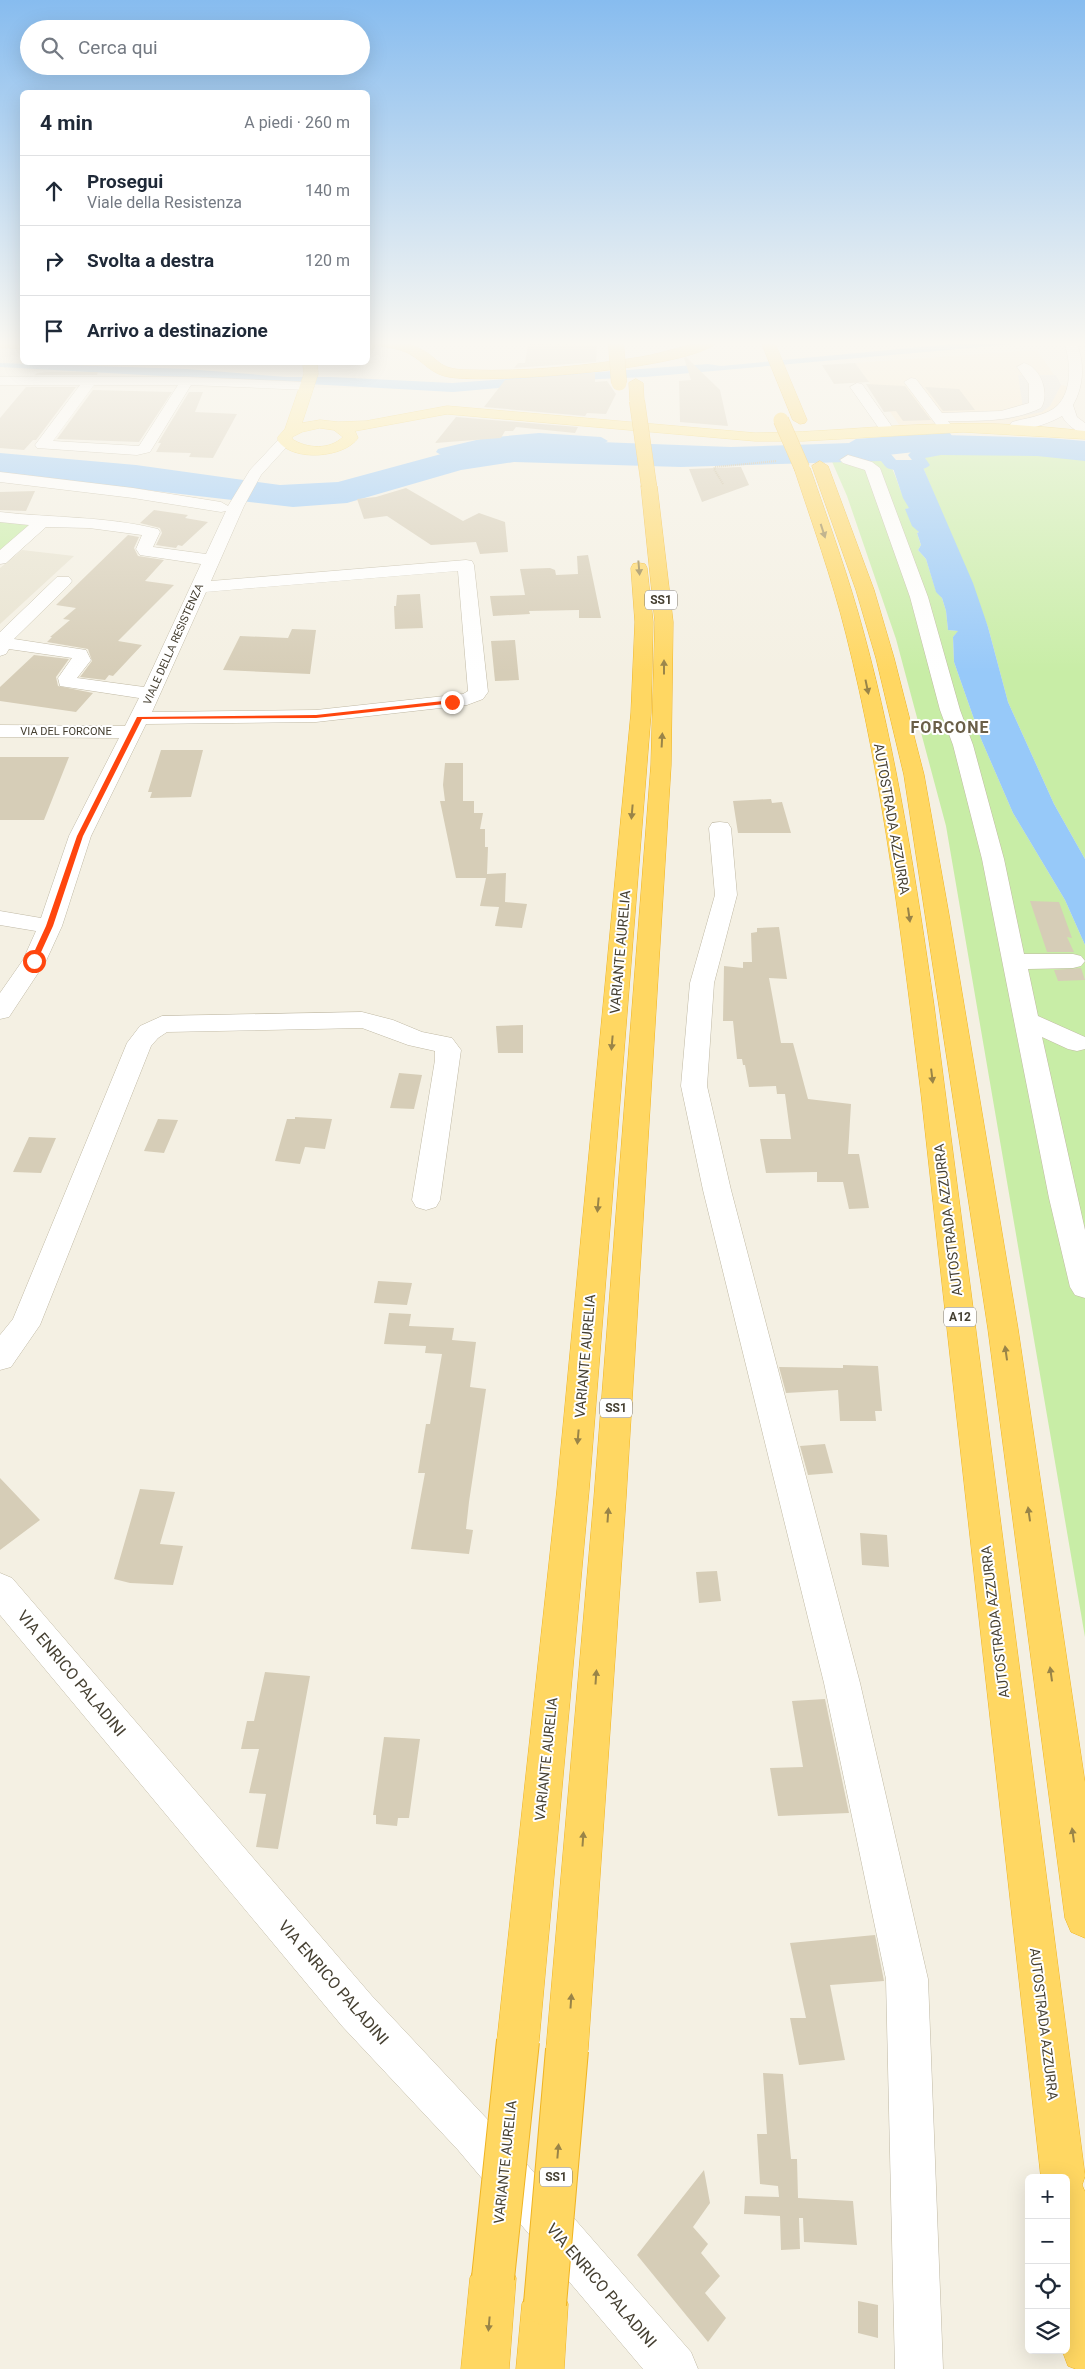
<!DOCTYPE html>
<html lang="it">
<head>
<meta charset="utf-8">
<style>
	body { margin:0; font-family:Roboto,sans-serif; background:#f6f6f7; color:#1f2937 }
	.controls { position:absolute; right:15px; bottom:15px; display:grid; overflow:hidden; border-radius:8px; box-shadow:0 5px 20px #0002 }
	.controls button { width:45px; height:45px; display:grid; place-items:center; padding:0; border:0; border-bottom:1px solid #e0e1e3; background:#fff; color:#1f2937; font:25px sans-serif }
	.stop { position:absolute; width:15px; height:15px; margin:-11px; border:4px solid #ff460e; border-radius:50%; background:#fff }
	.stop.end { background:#ff460e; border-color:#fff; box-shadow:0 1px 5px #0008 }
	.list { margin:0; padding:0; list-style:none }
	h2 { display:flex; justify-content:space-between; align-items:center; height:65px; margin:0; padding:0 20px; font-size:21px }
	h2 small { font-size:16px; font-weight:400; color:#747a83 }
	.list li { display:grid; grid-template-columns:32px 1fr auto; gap:15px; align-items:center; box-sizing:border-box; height:70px; padding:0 20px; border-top:1px solid #e0e1e3 }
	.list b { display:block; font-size:19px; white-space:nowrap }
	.list p { margin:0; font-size:16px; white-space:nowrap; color:#747a83 }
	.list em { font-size:16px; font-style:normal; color:#747a83 }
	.icon { flex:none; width:28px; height:28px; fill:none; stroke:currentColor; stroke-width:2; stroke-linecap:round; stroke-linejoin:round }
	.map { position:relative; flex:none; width:1085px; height:2369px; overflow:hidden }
	.search { position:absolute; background:#fff; box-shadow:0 5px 20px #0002; left:20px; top:20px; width:350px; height:55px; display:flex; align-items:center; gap:12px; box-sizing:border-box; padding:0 18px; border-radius:28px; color:#747a83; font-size:19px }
	.panel { position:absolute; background:#fff; box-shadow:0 5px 20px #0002; left:20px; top:90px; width:350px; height:275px; border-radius:8px }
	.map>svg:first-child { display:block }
</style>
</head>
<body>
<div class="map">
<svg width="1085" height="2369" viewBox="0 0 1085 2369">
	<rect width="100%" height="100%" fill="#f4f0e3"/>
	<path fill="#e8e3d0" d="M22,550L74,556L0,624V568Z"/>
	<path fill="#f9e9cb" d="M1037,350L1061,385L1073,387L1060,411L999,428L903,430L855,363Z"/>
	<path fill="#c8eda6" d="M941,451L1037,452L1085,456V859L1054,804L1008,702L988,627L922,465L916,455Z
		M885,456C897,472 898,492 910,508L906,509L919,532L917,533L921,545L918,550L926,559L936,591L942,598L946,611L948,630L959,631L953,637L954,662L981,739L1013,813L1065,900L1085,945V1637L946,826L896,639L847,496L830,457Z
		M0,518L42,522L0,559Z"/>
	<path fill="#e3e1dc" d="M1018,375H1056L1061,385L1050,406L1042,412L1003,420L997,415L1023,408Z"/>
	<path fill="#97c9f9" d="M984,341H1050L645,377L599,379L453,392L0,367V363L187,369L286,377H331L452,383L708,364L721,366Z
		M892,465H922L973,583L988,627L1008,702L1054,804L1085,859V945L1065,900L1013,813L981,739L954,662L953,637L958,631L948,630L946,611L942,598L936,592L926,559L918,550L921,545L917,533L919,532L912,526L905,509L909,508L903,498Z"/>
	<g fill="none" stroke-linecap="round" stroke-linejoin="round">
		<path fill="#97c9f9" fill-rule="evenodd" d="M945,432L950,433L952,436L950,439L856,447L849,443L856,439Z
			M539,433L601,437L608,441L601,445L539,441L485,446L443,456L436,452L438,449L485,438Z
			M941,447L1037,448L1085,451V461L1037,456L941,455L925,458L930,465C924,472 899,472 890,469C885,468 884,464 881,461L681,467L514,462L461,470L347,503L293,507L0,473V463L293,497L346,493L459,461L514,452L681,457L885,451L890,453L896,460H912L908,455L911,452Z"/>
		<path fill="#97c9f9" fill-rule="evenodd" d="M943,435L1049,438L1085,441V457L1049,452L943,449L850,459L731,463L547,456L505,457L469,462L339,498L280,501L136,481L0,469V453L136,465L280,485L338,482L467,447L505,441L547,440L731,447L850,443Z"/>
	</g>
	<path fill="#d6cdb7" d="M528,344L597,345L596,362L514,368L518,363H525Z
		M686,357L720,390L728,426L680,422L679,381L691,380L684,358Z
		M855,363L869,382L834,384L822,365Z
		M49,372H98L97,375H35L37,373Z
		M595,373V382L607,381L616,394L606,414L587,413L585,416L484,407L505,380Z
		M866,384L905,386L931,420L903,421L896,411L884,412Z
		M26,387H76L36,440H33L24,450L0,448V418Z
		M925,387L959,389L975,410L943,411Z
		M93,390L172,392L139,442L57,439Z
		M189,392H203L195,412L237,414L213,458L189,457L191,453L156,452L161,443H158Z
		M456,417L578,427L575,433L516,427L513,431H505L501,438L435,443Z
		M741,467L749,485L702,502L689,469Z
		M406,488L463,521L479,513L505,522L508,552L480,554L476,542L431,545L387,516L364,519L357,499L376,497Z
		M35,491L26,511L0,510V492Z
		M154,510L188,515L185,518L208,522L182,546L178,545L176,548L156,545L162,533L160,528L140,523Z
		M128,535L139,537L134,548L138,556L164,560L145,581L174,585L118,641L142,645L113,676L109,675L105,680L80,677L92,661L88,649L47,642L52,637H50L70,620L63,619L76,608L56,605Z
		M588,555L601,618H579V610L529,611L530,614L493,616L490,596L525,595L520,569L550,568L555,570L556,575L578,574L577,556Z
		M420,594L423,628L395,629L394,606H396L397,595Z
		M292,629L316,630L310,674L223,670L240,636L288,638Z
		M515,640L519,680L495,681L491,641Z
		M34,655L69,659L56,677L58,686L93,693L76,712L0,701V687Z
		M161,750H203L191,797L150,798L152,792H148Z
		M0,757H69L44,820H0Z
		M445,763H463V801H474V813H483L480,829H485V847H488L487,874L506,873L505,902L527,904L522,928L495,926L499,907L480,906L486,878H456L440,801H445L443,785Z
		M771,799L772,803L782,802L791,833H738L733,801Z
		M1030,901L1059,902L1072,938L1067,937L1074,952H1047Z
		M779,927L787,979L769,978L781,1043H793L808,1099L851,1104L848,1154H859L869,1208L849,1209L843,1182H817V1172L766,1173L760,1139H791L785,1094H777L776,1086L749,1087L745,1065H743L742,1059H737L733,1021H723L724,966L743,968V962H752L751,933L757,932V928Z
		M1081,968L1085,980L1058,981L1054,970Z
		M523,1025V1053H498L496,1026Z
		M399,1073L422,1075L414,1109L390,1108Z
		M295,1117L332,1119L325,1149L305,1147L300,1164L275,1161L287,1119H295Z
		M158,1119L178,1120L164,1153L144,1151Z
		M29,1137L56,1138L41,1173L13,1172Z
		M378,1281L412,1283L407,1305L374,1303Z
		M389,1313L411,1314L409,1326L454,1328L452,1340L476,1342L470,1387L486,1389L469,1502L466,1529L473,1530L469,1554L411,1549L425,1473H418L426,1424H430L442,1354L425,1353L426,1346L384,1344Z
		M843,1365L878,1366L882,1411H875L876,1421H840L838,1390L786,1393L779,1367L843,1368Z
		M825,1444L833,1473L808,1475L800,1446Z
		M0,1478L40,1520L0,1550Z
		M140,1489L175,1492L160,1544L183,1546L173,1585L130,1583L114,1579Z
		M860,1533L887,1535L889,1567L862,1565Z
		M717,1571L721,1601L699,1603L696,1572Z
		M265,1672L310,1676L278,1849L256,1847L266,1794L249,1793L259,1749H241L247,1721H254Z
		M825,1699L849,1813L778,1816L770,1768L803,1767L792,1701Z
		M384,1737L420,1739L409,1818H398L397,1826L376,1824V1815H373Z
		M875,1935L884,1981L830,1985L845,2060L799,2065L790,2018H806L790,1943Z
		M763,2073L783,2074L791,2159H797L798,2198L853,2201L857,2245L804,2242L803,2218H799L800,2249L781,2250L780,2216L744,2214L745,2196L779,2197L778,2186L760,2184L757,2134H767Z
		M704,2170L710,2203L693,2227L708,2244L701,2253L720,2276L705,2293L726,2318L708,2342L637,2255Z
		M858,2301L878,2305V2338L858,2333Z"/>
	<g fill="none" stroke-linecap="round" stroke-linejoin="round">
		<g stroke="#c0b9a4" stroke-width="1">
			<path id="minor" d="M1063,341H1076C1085,362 1084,386 1073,405L1077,417L1085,423V434C1076,432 1066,424 1062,416C1050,423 1026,432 1012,428L1010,425L1012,422C1026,418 1040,417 1053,409C1073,396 1072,360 1063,341Z
				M1024,363C1041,367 1050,394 1041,408C1011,422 981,421 948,421L953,428L946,432L941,431L904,382L911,378L916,379L942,413L1001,411L1029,403V384L1017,367Z
				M0,377H187L308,382L315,386L308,390L191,385L150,452L137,455L37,448L35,445L80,385H0ZM94,385H178L139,446L53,441Z
				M857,383L862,384L893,428L895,431L893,434H883L850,387Z
				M285,437L292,441L261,475L244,506L211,581L466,560L472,561L474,565L488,692L483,699L467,705L316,722L146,724L91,836L62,926L46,961L9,1017L0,1019V993L23,960L36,931L0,925V911L41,918L69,836L119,738L0,737V725L125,726L139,698L60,686L58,678L72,658L9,649L6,654L0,656V632L57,577H69L72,581L69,585L14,639L86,650L91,660L77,678L144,687L201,564L140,555L136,549L142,535L89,528L46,527L6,563L0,564V550L29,525L0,522V512C52,518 106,516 158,529L160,532L153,547L206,554L226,511L221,512L133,498L0,482V472L133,488L221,502L228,506L250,470L280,438ZM458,571L468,691L463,694L316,710L152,712L206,592Z
				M848,455L872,462L880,468L928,597L960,710L973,745L1004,859L1024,954H1073L1081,956L1085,961L1081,966L1073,968L1028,969L1038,1016L1085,1037V1049L1077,1051L1068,1049L1042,1037L1085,1230V1298L1075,1295L1070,1287L1049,1198L982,859L953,745L940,710L910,597L865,470L843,463L840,460Z
				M720,822L728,823L731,828L737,895L714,983L707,1086L731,1190L860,1683L928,1979L943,2369H895L886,1979L824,1683L703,1190L681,1086L690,983L715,895L709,828L712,823Z
				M362,1012L393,1020L422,1032L452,1038L461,1050L440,1200L436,1207L426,1210L416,1207L412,1200L435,1060V1051L408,1045L362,1028L167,1032L158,1038L151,1046L40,1325L11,1367L0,1370V1335L13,1319L127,1043L140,1026L162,1016Z
				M0,1573L12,1578L372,1996L488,2120L691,2352L698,2369H643L458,2150L342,2026L0,1615Z"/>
		</g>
		<g stroke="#f1ce53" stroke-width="1">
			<path id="major" d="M0,341H22V349L0,347Z
				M368,341H377L373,349L368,350Z
				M303,362H317L318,374L302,423L320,420L338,422L366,421L447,406L755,433C818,433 881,425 945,424C992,422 1038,426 1085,431V439L963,432L803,441H755L447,414L355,431L358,438C344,458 293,462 278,441V437L285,429L304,374ZM320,428L334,430L343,437C330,450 307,449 292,439V437L302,432Z"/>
		</g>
		<g stroke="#f0b421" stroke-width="1">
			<path id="highway" d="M372,341C387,341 402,340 416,347C442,358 434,370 470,370C526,372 585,366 641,357C665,353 696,341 718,341C696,369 488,384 449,377C431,374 424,362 410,354C399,348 385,347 373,344Z
				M761,341H774L807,420L805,423L800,424L793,420Z
				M636,379L643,383L644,401L637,405L630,401L629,383Z
				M820,461L828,466L874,590L894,658L924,775L949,915L1018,1329L1085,1783V1938L1071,1932L1065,1918L988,1329L904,775L876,658L856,590L812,466Z
				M802,463L810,468C829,523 849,578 864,634C897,755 916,881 934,1006L1085,2176L1082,2185L1085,2192V2369H1076L1068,2366L1062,2350H1066V2178H1041L921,1093C902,940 884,784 846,634C832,578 812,523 794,468Z
				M649,481L657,486L673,622L671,765L626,1498L588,2050L582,2065L567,2071L552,2065L546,2050L594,1498L651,765L655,622L641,486Z
				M639,563L645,564L647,568L653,622L651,713L589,1490L539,2041L533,2056L518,2062L503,2056L497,2041L557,1490L631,713L635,622L631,568L633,564Z
				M493,2255L509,2262L516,2278L509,2369H461L470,2278L477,2262Z
				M545,2281L561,2288L568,2304L564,2369H516L522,2304L529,2288Z"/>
		</g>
		<path stroke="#c4b694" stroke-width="2" stroke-dasharray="1 1" stroke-linecap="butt" d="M723,484L714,469L715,467L777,461"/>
		<use href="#minor" fill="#fff" fill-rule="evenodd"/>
		<use href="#major" fill="#ffe890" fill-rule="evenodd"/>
		<use href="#highway" fill="#ffd762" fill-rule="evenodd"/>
		<g stroke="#f0b421" stroke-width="16" stroke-linecap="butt">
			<path id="highway-bridge-far1" d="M616,343L619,383
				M637,401L649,486
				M781,420L802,468"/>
		</g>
		<g stroke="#f0b421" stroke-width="44" stroke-linecap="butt">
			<path id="highway-bridge" d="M493,2278L518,2041
				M545,2304L567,2050"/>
		</g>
		<use href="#highway-bridge-far1" stroke="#ffd762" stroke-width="15"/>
		<use href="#highway-bridge" stroke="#ffd762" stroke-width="42"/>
	</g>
	<defs><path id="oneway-solid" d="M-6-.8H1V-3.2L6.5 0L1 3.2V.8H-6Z" transform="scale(1.25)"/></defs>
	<g fill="#998448">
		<use href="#oneway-solid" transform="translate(823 531) rotate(72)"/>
		<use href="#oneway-solid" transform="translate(639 568) rotate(85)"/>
		<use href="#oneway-solid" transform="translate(664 667) rotate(-90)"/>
		<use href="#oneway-solid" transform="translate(867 687) rotate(78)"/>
		<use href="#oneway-solid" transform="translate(662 740) rotate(-87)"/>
		<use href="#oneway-solid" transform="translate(632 812) rotate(95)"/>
		<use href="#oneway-solid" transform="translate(909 915) rotate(82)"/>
		<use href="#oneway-solid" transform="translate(612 1043) rotate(95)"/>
		<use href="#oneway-solid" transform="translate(932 1076) rotate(83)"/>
		<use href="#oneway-solid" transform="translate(598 1205) rotate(95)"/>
		<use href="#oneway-solid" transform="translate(1006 1353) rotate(-98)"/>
		<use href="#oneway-solid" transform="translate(578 1437) rotate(95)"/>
		<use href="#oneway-solid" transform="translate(1029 1514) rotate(-98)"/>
		<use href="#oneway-solid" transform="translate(608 1515) rotate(-86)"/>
		<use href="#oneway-solid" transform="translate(1051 1674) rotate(-98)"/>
		<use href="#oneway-solid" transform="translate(596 1677) rotate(-86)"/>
		<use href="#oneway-solid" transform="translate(1073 1835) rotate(-98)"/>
		<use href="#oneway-solid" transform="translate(583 1839) rotate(-86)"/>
		<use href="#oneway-solid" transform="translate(571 2001) rotate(-86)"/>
		<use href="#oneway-solid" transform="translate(558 2151) rotate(-85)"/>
		<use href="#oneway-solid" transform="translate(489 2324) rotate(95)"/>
	</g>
	<linearGradient id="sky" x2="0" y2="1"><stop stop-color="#87bcef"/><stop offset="0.51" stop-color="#faf8f2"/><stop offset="1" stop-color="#faf8f2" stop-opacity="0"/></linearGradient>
	<rect width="1085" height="673" fill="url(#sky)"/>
	<path fill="#ff460e" d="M452,700L454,703L316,718L142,719L83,836L53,926L37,961L34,963L30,961L46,926L77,836L137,717L316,715Z"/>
	<g text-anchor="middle" stroke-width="4" stroke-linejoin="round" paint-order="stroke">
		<g font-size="11" fill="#464032" stroke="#fff">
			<text transform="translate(173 644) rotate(-66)" y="4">VIALE DELLA RESISTENZA</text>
			<text x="66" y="735">VIA DEL FORCONE</text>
		</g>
		<g fill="#fff" stroke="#7e7970" stroke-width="1">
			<rect x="645" y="590.5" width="32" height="19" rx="4"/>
			<rect x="944" y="1307.5" width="32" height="19" rx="4"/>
			<rect x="600" y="1398.5" width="32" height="19" rx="4"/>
			<rect x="540" y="2167.5" width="32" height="19" rx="4"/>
		</g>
		<g font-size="12" font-weight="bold" fill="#464032">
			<text x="661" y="604">SS1</text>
			<text x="960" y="1321">A12</text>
			<text x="616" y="1412">SS1</text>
			<text x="556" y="2181">SS1</text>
		</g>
		<g font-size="14" fill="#464032" stroke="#fff">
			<text transform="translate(892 819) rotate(80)" y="5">AUTOSTRADA AZZURRA</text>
			<text transform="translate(620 952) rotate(-85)" y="5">VARIANTE AURELIA</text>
			<text transform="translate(948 1220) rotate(-97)" y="5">AUTOSTRADA AZZURRA</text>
			<text transform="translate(585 1356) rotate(-85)" y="5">VARIANTE AURELIA</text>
			<text transform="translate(995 1622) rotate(-97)" y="5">AUTOSTRADA AZZURRA</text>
			<text transform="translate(546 1759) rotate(-84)" y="5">VARIANTE AURELIA</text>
			<text transform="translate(1044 2024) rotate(83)" y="5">AUTOSTRADA AZZURRA</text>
			<text transform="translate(505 2162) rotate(-84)" y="5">VARIANTE AURELIA</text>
		</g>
		<g font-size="16" font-weight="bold" letter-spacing="1" fill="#6a5f48" stroke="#fff">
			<text x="950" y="733">FORCONE</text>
		</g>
		<g font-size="16" fill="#464032" stroke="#fff">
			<text transform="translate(72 1673) rotate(50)" y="6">VIA ENRICO PALADINI</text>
			<text transform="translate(334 1982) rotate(49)" y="6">VIA ENRICO PALADINI</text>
			<text transform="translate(602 2285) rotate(49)" y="6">VIA ENRICO PALADINI</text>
		</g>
	</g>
</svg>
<div class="controls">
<button>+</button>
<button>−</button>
<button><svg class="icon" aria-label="locate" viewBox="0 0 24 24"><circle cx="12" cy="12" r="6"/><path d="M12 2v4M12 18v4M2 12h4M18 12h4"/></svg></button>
<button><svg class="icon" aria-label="layers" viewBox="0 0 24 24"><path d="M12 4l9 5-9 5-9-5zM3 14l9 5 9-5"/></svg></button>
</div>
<div class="stop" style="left:34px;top:961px"></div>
<div class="stop end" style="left:452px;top:702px"></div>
<div class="search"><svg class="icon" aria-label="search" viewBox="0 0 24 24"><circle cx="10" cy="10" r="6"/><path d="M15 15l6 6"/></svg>Cerca qui</div>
<section class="panel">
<h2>4 min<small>A piedi · 260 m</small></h2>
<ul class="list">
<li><svg class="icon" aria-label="ahead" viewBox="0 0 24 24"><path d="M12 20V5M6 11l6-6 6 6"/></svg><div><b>Prosegui</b><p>Viale della Resistenza</p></div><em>140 m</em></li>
<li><svg class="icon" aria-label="right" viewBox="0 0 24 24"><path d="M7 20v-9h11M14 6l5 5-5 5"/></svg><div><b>Svolta a destra</b></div><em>120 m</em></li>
<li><svg class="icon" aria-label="arrive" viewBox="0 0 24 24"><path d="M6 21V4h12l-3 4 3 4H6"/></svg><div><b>Arrivo a destinazione</b></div></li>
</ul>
</section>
</div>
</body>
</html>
